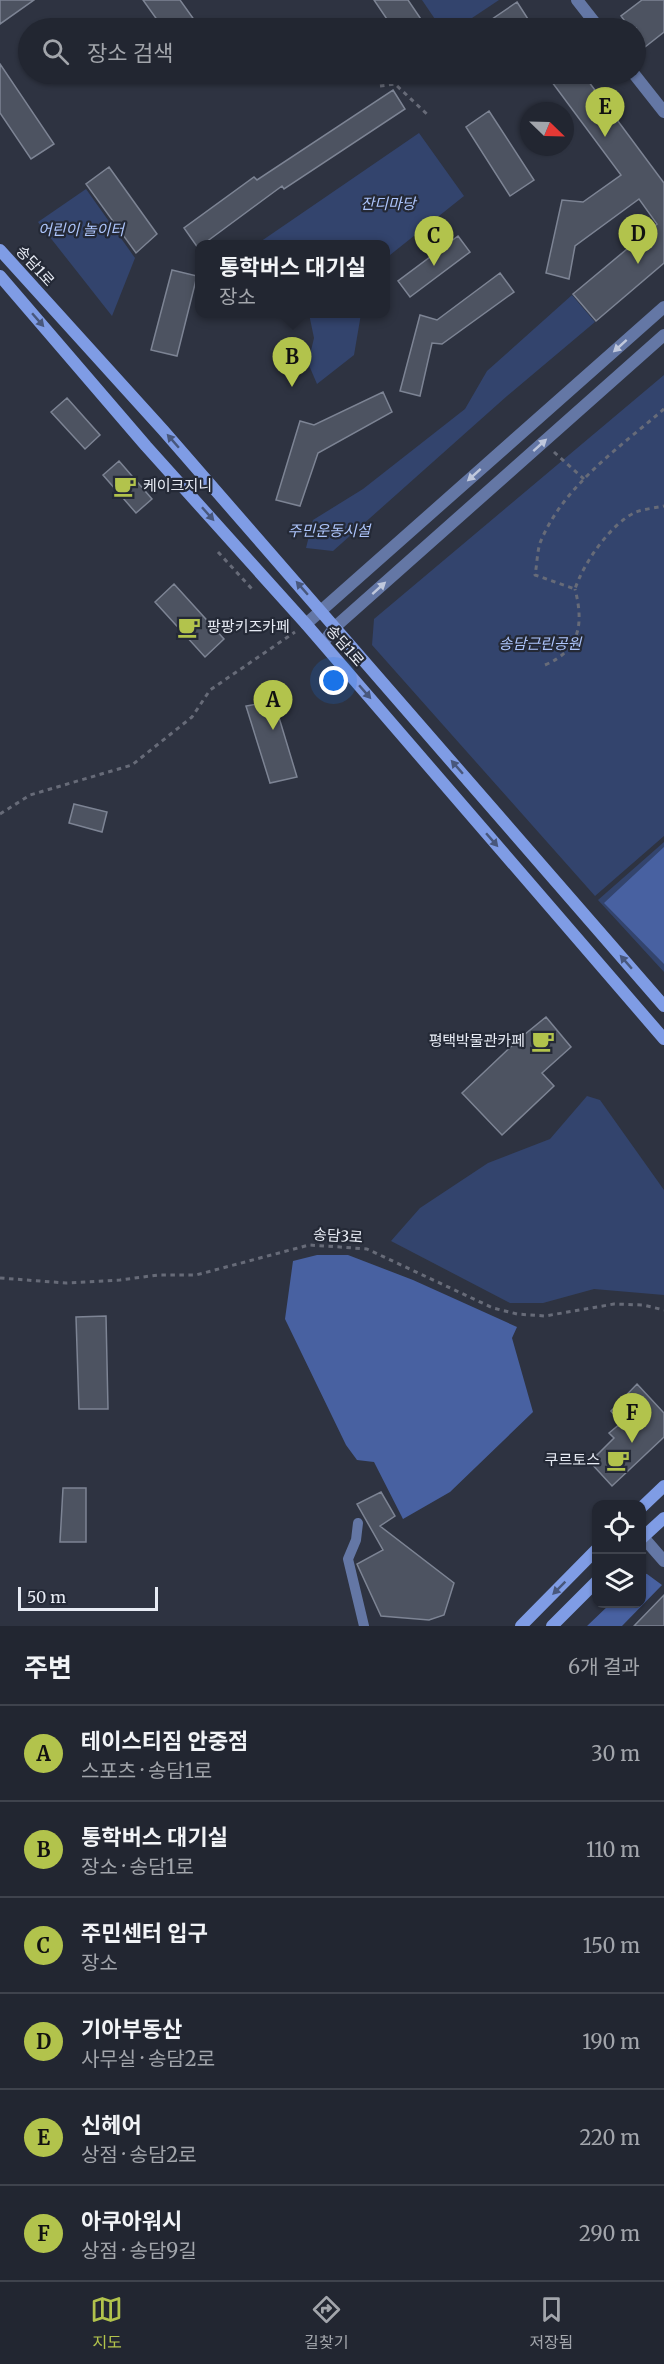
<!DOCTYPE html>
<html lang="ko">
<head>
<meta charset="utf-8">
<style>
	body { margin:0; font-family:Merriweather,"Noto Sans KR",serif; background:#2a2e39; color:#f1f3f6 }
	.controls { position:absolute; right:18px; bottom:18px; display:grid; overflow:hidden; border-radius:12px; box-shadow:0 2px 4px #0004 }
	.controls button { width:54px; height:54px; display:grid; place-items:center; padding:0; border:0; border-bottom:2px solid #3f434d; background:#222631; color:#f1f3f6; font:30px sans-serif }
	.compass { position:absolute; left:520px; top:102px; width:54px; height:54px; border-radius:50%; background:#222631; box-shadow:0 2px 4px #0004; rotate:113deg }
	.scale { position:absolute; left:18px; bottom:15px; width:140px; box-sizing:border-box; padding-left:6px; border:3px solid #e7ebf4; border-top:0; font-size:16px; line-height:21px; white-space:nowrap; color:#e7ebf4; -webkit-text-stroke:4px #242936; paint-order:stroke }
	.you { position:absolute; left:334px; top:681px; width:21px; height:21px; margin:-15px; border:4px solid #fff; border-radius:50%; background:#1a73e8; box-shadow:0 0 0 9px #1a73e833 }
	.badge { display:grid; place-items:center; width:39px; height:39px; border-radius:50%; background:#b2c34c; color:#111; font-size:20px; font-weight:700 }
	.pin { position:absolute; translate:-50% -50px; filter:drop-shadow(0 2px 3px #0008) }
	.pin::after { content:''; position:absolute; top:32px; width:21px; height:18px; background:inherit; clip-path:polygon(0 0,100% 0,50% 100%) }
	.popup { position:absolute; left:195px; top:240px; width:195px; height:78px; box-sizing:border-box; display:grid; place-content:center; border-radius:12px; background:#222631; filter:drop-shadow(0 2px 4px #0005); font-size:20px; white-space:nowrap; color:#a2a5ab }
	.popup b { font-size:22px; color:#f1f3f6 }
	.popup::after { content:''; position:absolute; left:50%; top:100%; margin-left:-12px; border:12px solid transparent; border-top-color:#222631 }
	.list { margin:0; padding:0; list-style:none }
	h2 { display:flex; justify-content:space-between; align-items:center; height:78px; margin:0; padding:0 24px; font-size:26px }
	h2 small { font-size:20px; font-weight:400; color:#a2a5ab }
	.list li { display:grid; grid-template-columns:39px 1fr auto; gap:18px; align-items:center; box-sizing:border-box; height:96px; padding:0 24px; border-top:2px solid #3f434d }
	.list b { display:block; font-size:22px; white-space:nowrap }
	.list p { margin:0; font-size:20px; white-space:nowrap; color:#a2a5ab }
	.list em { font-size:20px; font-style:normal; color:#a2a5ab }
	.icon { flex:none; width:33px; height:33px; fill:none; stroke:currentColor; stroke-width:2; stroke-linecap:round; stroke-linejoin:round }
	.map { position:relative; flex:none; width:664px; height:1626px; overflow:hidden }
	.search { position:absolute; background:#222631; box-shadow:0 2px 4px #0004; left:18px; right:18px; top:18px; height:66px; display:flex; align-items:center; gap:15px; box-sizing:border-box; padding:0 21px; border-radius:33px; color:#a2a5ab; font-size:22px }
	.sheet { height:654px; background:#222631 }
	nav { display:flex; justify-content:space-around; align-items:center; box-sizing:border-box; height:84px; border-top:2px solid #3f434d; background:#222631; font-size:16px; color:#a2a5ab }
	nav a { display:grid; justify-items:center; gap:3px }
	nav .on { color:#b2c34c }
	.map>svg:first-child { display:block }
</style>
</head>
<body>
<div class="map">
<svg width="664" height="1626" viewBox="0 0 664 1626">
	<rect width="100%" height="100%" fill="#2e3341"/>
	<path fill="#33446d" d="M422,0H499L457,28H441Z
		M419,133L464,196L385,259V244H257Z
		M86,189L135,258L112,316L38,222Z
		M572,295L595,322L507,396L333,551L306,548L313,520L363,489L465,409L487,371Z
		M309,314H361L354,355L317,384L308,363L314,338Z
		M664,375V836L595,896L372,645L374,619Z
		M664,842V972L598,900Z
		M587,1096L600,1100L664,1190V1295L594,1289L543,1303H510L391,1241L420,1208L488,1163L550,1139Z"/>
	<path fill="#4861a1" d="M664,847V964L604,903Z
		M317,1255H348L413,1280L517,1327L512,1338L533,1412L450,1492L403,1519L374,1462L357,1460L346,1445L285,1319L293,1261Z
		M642,1573L647,1574L662,1585L622,1626H587L610,1604H642Z"/>
	<path fill="#4d5361" stroke="#7d8494" stroke-width="1.5" d="M0,0H34L0,24Z
		M143,0H180L200,28H163Z
		M374,0H408L427,28H393Z
		M642,0H664V32L645,47L636,35V28H630L621,16Z
		M517,2L528,19L514,28H479Z
		M0,64L54,144L31,159L0,113Z
		M546,74H583L664,183V263L596,321L573,294L657,224L639,199L575,246L569,279L546,273L562,200L583,202L621,175Z
		M393,90L405,109L284,189L282,186L198,248L184,228L254,177L257,180Z
		M489,111L534,180L510,196L466,127Z
		M109,167L157,234L136,253L86,184Z
		M458,236L470,252L410,297L398,281Z
		M172,270L197,276L177,356L151,350Z
		M500,273L514,292L442,344L432,343L420,396L400,391L420,315L437,320Z
		M383,392L392,412L318,453L300,506L276,500L300,421L314,425Z
		M67,398L100,435L85,449L51,412Z
		M119,461L152,499L136,513L103,475Z
		M174,584L224,639L205,657L155,602Z
		M274,701L297,777L270,783L246,706Z
		M74,804L107,812L102,832L69,823Z
		M546,1017L571,1047L542,1073L554,1086L502,1135L462,1093L519,1039Z
		M106,1316L108,1409H79L76,1317Z
		M637,1384L664,1413V1437L612,1486L590,1462L614,1438L609,1433L621,1423L611,1411Z
		M63,1488H86V1542H60Z
		M381,1492L395,1516L380,1526L454,1583L444,1615L429,1620L381,1616L357,1564L383,1550L357,1504Z
		M664,1595V1626H634Z"/>
	<g fill="none" stroke-linecap="round" stroke-linejoin="round">
		<path stroke="#676b78" stroke-width="3" stroke-dasharray="4.5 4.5" stroke-linecap="butt" d="M380,86L395,84L429,116
			M664,409C619,448 563,486 540,543C537,553 537,565 535,575L575,589C583,564 611,523 636,512C644,509 655,508 664,506
			M554,452L584,479
			M218,552L252,589
			M545,665C580,650 584,624 575,589
			M0,814L30,795L132,765L192,717L210,690L295,632
			M0,1278L66,1283L120,1280L158,1275H196L309,1245L340,1247L367,1249L493,1308L517,1314L545,1316L614,1304L643,1305L664,1310"/>
		<path stroke="#6477a5" stroke-width="10" d="M358,1523L356,1540L348,1559L364,1626"/>
		<path stroke="#6477a5" stroke-width="12" d="M577,0L599,28
			M634,74L664,112
			M643,1537L664,1561"/>
		<path stroke="#6477a5" stroke-width="12" d="M306,624L664,307
			M323,643L335,627L664,335"/>
		<path stroke="#7f9ce5" stroke-width="12" d="M0,250L163,430L664,1006
			M0,276L146,446L306,624L664,1039
			M642,1507L664,1486
			M642,1538L664,1518
			M521,1626L596,1550
			M552,1626L596,1582"/>
	</g>
	<defs><path id="oneway-solid" d="M-6-.8H1V-3.2L6.5 0L1 3.2V.8H-6Z" transform="scale(1.5)"/></defs>
	<g fill="#48577c">
		<use href="#oneway-solid" transform="translate(38 320) rotate(49)"/>
		<use href="#oneway-solid" transform="translate(173 441) rotate(-131)"/>
		<use href="#oneway-solid" transform="translate(208 514) rotate(48)"/>
		<use href="#oneway-solid" transform="translate(302 588) rotate(-131)"/>
		<use href="#oneway-solid" transform="translate(365 692) rotate(49)"/>
		<use href="#oneway-solid" transform="translate(457 767) rotate(-131)"/>
		<use href="#oneway-solid" transform="translate(492 840) rotate(49)"/>
		<use href="#oneway-solid" transform="translate(626 962) rotate(-131)"/>
		<use href="#oneway-solid" transform="translate(559 1588) rotate(135)"/>
	</g>
	<g fill="#c0c8dc">
		<use href="#oneway-solid" transform="translate(620 346) rotate(138)"/>
		<use href="#oneway-solid" transform="translate(540 445) rotate(-42)"/>
		<use href="#oneway-solid" transform="translate(474 475) rotate(138)"/>
		<use href="#oneway-solid" transform="translate(379 588) rotate(-42)"/>
	</g>
	<defs>
		<g id="cafe-bare" transform="scale(1.8)"><path d="M-5.5-4.5H6V0H3Q3 3.5 0 3.5H-2.5Q-5.5 3.5-5.5 0ZM3-3.2v2h1.7v-2ZM-6 4.5H4V6H-6Z" fill="#b2c34c" stroke="#242936" stroke-width="2.5" paint-order="stroke"/></g>
	</defs>
	<g fill-rule="evenodd">
		<use href="#cafe-bare" x="125" y="486"/>
		<use href="#cafe-bare" x="189" y="627"/>
		<use href="#cafe-bare" x="543" y="1041"/>
		<use href="#cafe-bare" x="618" y="1460"/>
	</g>
	<g text-anchor="middle" stroke-width="4.5" stroke-linejoin="round" paint-order="stroke">
		<g font-size="15" font-style="italic" fill="#adc5fb" stroke="#242936">
			<text x="388" y="209">잔디마당</text>
			<text x="81" y="235">어린이 놀이터</text>
			<text x="329" y="536">주민운동시설</text>
			<text x="540" y="649">송담근린공원</text>
		</g>
		<g font-size="15" fill="#e7ebf4" stroke="#242936">
			<text transform="translate(35 266) rotate(48)" y="5">송담1로</text>
			<text transform="translate(345 646) rotate(49)" y="5">송담1로</text>
			<text transform="translate(338 1236) rotate(4)" y="5">송담3로</text>
		</g>
		<g font-size="15" fill="#e7ebf4" stroke="#242936" text-anchor="start">
			<text x="143" y="491">케이크지니</text>
			<text x="207" y="632">팡팡키즈카페</text>
			<text x="525" y="1046" text-anchor="end">평택박물관카페</text>
			<text x="600" y="1465" text-anchor="end">쿠르토스</text>
		</g>
	</g>
</svg>
<div class="controls">
<button><svg class="icon" aria-label="locate" viewBox="0 0 24 24"><circle cx="12" cy="12" r="6"/><path d="M12 2v4M12 18v4M2 12h4M18 12h4"/></svg></button>
<button><svg class="icon" aria-label="layers" viewBox="0 0 24 24"><path d="M12 4l9 5-9 5-9-5zM3 14l9 5 9-5"/></svg></button>
</div>
<svg class="compass" viewBox="-18 -18 36 36"><path d="M0-13l5 13h-10z" fill="#e53935"/><path d="M0 13l5-13h-10z" fill="#a2a5ab"/></svg>
<div class="scale">50 m</div>
<div class="you"></div>
<div class="pin badge" style="left:273px;top:730px">A</div>
<div class="pin badge" style="left:292px;top:387px">B</div>
<div class="popup"><b>통학버스 대기실</b>장소</div>
<div class="pin badge" style="left:434px;top:266px">C</div>
<div class="pin badge" style="left:638px;top:264px">D</div>
<div class="pin badge" style="left:605px;top:137px">E</div>
<div class="pin badge" style="left:632px;top:1443px">F</div>
<div class="search"><svg class="icon" aria-label="search" viewBox="0 0 24 24"><circle cx="10" cy="10" r="6"/><path d="M15 15l6 6"/></svg>장소 검색</div>
</div>
<section class="sheet">
<h2>주변<small>6개 결과</small></h2>
<ul class="list">
<li><span class="badge">A</span><div><b>테이스티짐 안중점</b><p>스포츠 · 송담1로</p></div><em>30 m</em></li>
<li><span class="badge">B</span><div><b>통학버스 대기실</b><p>장소 · 송담1로</p></div><em>110 m</em></li>
<li><span class="badge">C</span><div><b>주민센터 입구</b><p>장소</p></div><em>150 m</em></li>
<li><span class="badge">D</span><div><b>기아부동산</b><p>사무실 · 송담2로</p></div><em>190 m</em></li>
<li><span class="badge">E</span><div><b>신헤어</b><p>상점 · 송담2로</p></div><em>220 m</em></li>
<li><span class="badge">F</span><div><b>아쿠아워시</b><p>상점 · 송담9길</p></div><em>290 m</em></li>
</ul>
</section>
<nav>
<a class="on"><svg class="icon" aria-label="map" viewBox="0 0 24 24"><path d="M3 6l6-2 6 2 6-2v14l-6 2-6-2-6 2zM9 4v14M15 6v14"/></svg>지도</a>
<a><svg class="icon" aria-label="directions" viewBox="0 0 24 24"><path d="M12 3l9 9-9 9-9-9zM9 14v-3h6M13 9l2 2-2 2"/></svg>길찾기</a>
<a><svg class="icon" aria-label="saved" viewBox="0 0 24 24"><path d="M7 4h10v16l-5-4-5 4z"/></svg>저장됨</a>
</nav>
</body>
</html>
